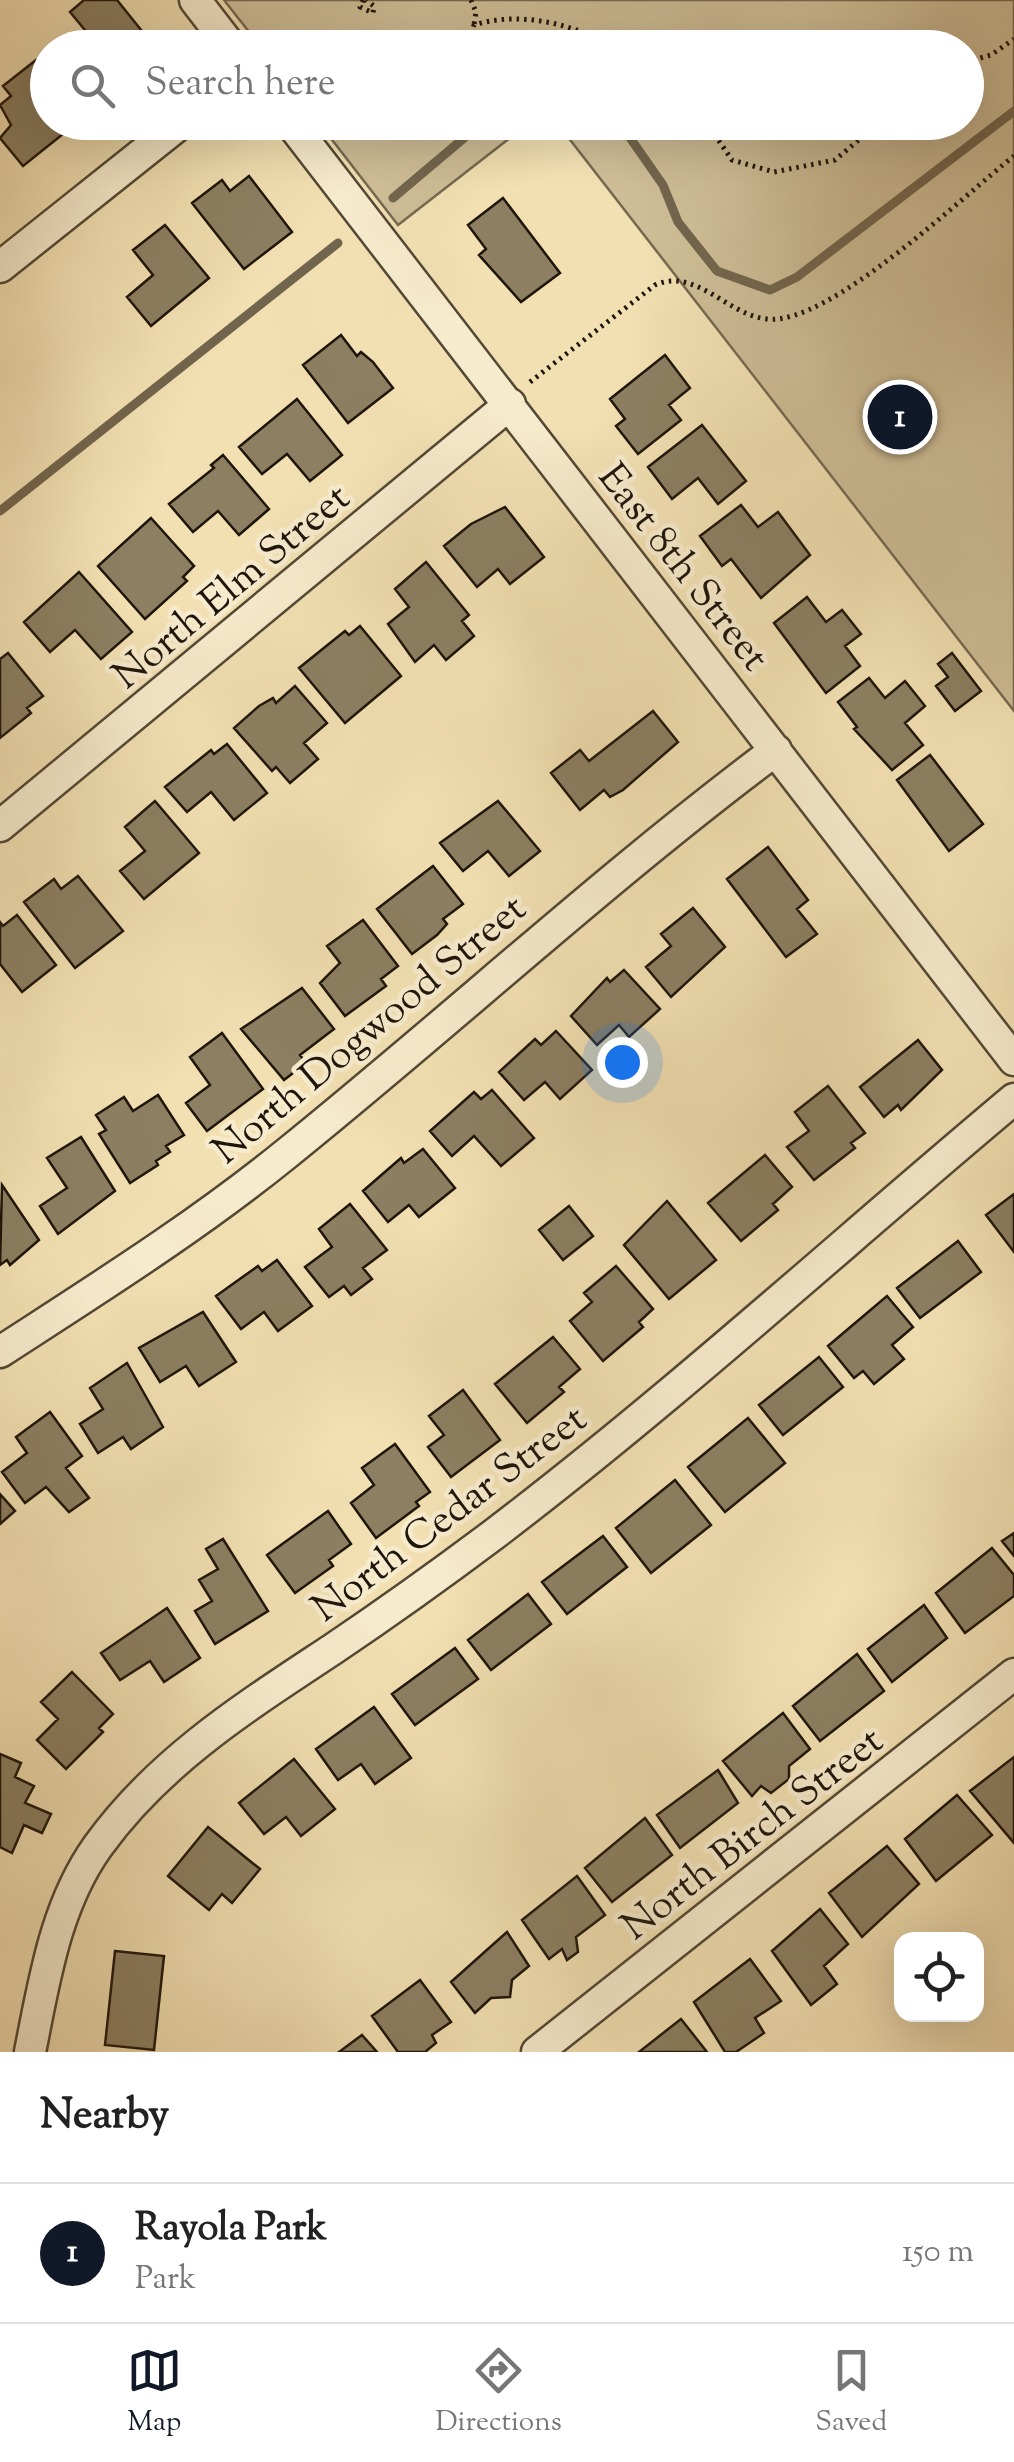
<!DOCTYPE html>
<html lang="en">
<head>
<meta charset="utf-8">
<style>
	body { margin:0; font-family:"Sorts Mill Goudy",serif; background:#f2f2f2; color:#222 }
	.controls { position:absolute; right:30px; bottom:30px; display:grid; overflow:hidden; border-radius:20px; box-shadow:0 10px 40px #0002 }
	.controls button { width:90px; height:90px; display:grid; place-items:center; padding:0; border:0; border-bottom:2px solid #e0e0e0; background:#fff; color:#222; font:50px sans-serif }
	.you { position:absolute; left:622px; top:1062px; width:35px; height:35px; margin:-25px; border:8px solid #fff; border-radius:50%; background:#1a73e8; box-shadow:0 0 0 15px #1a73e833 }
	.badge { display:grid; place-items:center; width:65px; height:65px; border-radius:50%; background:#111827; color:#fff; font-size:32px; font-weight:700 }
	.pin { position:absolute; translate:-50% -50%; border:5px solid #fff; box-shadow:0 2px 10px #0006 }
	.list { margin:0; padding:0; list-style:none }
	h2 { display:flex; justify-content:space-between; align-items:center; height:130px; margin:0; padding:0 40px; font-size:42px }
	h2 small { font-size:32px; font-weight:400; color:#767676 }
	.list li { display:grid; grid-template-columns:65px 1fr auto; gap:30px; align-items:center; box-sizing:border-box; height:140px; padding:0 40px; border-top:2px solid #e0e0e0 }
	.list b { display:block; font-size:38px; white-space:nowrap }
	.list p { margin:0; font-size:32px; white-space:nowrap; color:#767676 }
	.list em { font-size:32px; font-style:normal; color:#767676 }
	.icon { flex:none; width:55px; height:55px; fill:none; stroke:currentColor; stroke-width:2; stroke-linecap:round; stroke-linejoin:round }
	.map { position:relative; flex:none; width:1014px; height:2052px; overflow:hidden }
	.search { position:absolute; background:#fff; box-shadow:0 10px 40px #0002; left:30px; right:30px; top:30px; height:110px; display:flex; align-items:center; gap:25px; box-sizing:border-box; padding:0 35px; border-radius:55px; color:#767676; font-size:38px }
	.sheet { height:270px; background:#fff }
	nav { display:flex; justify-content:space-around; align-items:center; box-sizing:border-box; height:140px; border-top:2px solid #e0e0e0; background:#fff; font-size:28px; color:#767676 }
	nav a { display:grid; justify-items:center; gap:5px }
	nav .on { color:#111827 }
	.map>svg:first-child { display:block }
</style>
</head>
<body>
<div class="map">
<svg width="1014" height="2052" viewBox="0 0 1014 2052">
	<rect width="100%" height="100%" fill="#f2e0b2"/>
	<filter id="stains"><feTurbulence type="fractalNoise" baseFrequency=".002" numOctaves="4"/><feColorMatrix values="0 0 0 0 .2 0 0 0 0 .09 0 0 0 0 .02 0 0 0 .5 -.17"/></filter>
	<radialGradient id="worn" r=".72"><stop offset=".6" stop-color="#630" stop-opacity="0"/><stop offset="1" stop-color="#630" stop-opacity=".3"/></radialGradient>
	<path fill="#cebd96" stroke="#766950" stroke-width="2.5" d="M224,0H1014V711L557,123L966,122V48L261,47Z
		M319,123H318H529L398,225Z"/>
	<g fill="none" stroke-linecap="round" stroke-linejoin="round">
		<path stroke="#72654d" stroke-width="9" d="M619,122L663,185L678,222L717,271L770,290L797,277L1014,111
			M393,198L483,122
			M0,511L338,243"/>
	</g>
	<path fill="#8c7f62" stroke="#1e150b" stroke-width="2.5" d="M84,0H117L150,41L142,48H73L89,35L70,12Z
		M36,60L48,74V122H78L23,166L0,138L11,125L0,105L11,96L3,86Z
		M249,176L292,232L244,269L192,203L222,180L230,191Z
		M503,198L560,273L521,302L479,255L486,249L468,225Z
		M165,225L209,278L151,326L127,297L153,275L133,250Z
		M341,335L357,356L361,352L373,362L393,388L348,423L303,365Z
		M665,355L690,388L669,405L681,420L638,454L616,426L625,419L610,399Z
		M297,399L342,455L310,481L287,454L262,474L239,447Z
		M702,425L746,481L718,504L698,478L672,499L648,467Z
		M223,455L269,509L239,535L218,511L193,532L169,504L214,468L211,465Z
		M741,505L758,527L778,512L810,555L761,598L731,559L722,566L700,536Z
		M505,507L544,557L510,584L498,569L477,587L444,546L471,524Z
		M151,518L194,566L183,577L187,581L145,619L98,566Z
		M426,562L469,615L462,621L474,636L446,660L434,645L415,662L388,624L409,607L395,589Z
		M79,572L132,632L101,659L75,630L50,652L24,622Z
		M807,597L826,622L842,610L861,634L845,646L860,666L826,693L774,623Z
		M360,626L401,676L345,723L299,668L345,631L349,635Z
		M8,653L43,696L27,708L31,713L0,738V659Z
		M952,653L981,691L955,711L936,686L948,677L938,664Z
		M869,678L885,698L905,681L925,706L905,723L923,745L892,770L854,729L857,727L838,702Z
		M295,686L327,723L304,743L318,759L290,783L276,767L272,771L234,728L259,706L273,698L276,703Z
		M653,711L678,742L623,790L610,797L604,790L580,810L551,773L580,750L589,761Z
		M227,744L267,793L234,820L211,792L187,812L165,787L211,750L214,754Z
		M930,755L983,824L949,851L897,780Z
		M155,801L199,853L144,899L120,871L145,851L125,827Z
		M498,801L540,851L509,876L488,851L463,871L440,843Z
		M768,847L808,900L797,909L817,934L786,957L727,879Z
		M433,866L463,904L443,919L447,924L437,935L412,954L377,909Z
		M78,876L123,931L75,968L24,902L54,879L61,889Z
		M693,908L725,947L671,997L646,967L671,946L661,934Z
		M17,915L56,965L22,992L0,964V922L3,926Z
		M363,920L398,966L381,979L386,986L345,1016L320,983L340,963L327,946Z
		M624,970L660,1009L629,1037L619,1025L597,1045L571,1016L607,978L610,982Z
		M302,988L334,1029L300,1055L306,1063L284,1080L241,1029Z
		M556,1031L592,1070L560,1099L545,1082L524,1100L499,1072L535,1039L541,1045Z
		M222,1033L263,1089L207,1131L186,1103L210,1085L190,1057Z
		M918,1040L942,1070L901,1110L898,1105L884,1117L860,1087Z
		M828,1086L865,1133L851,1143L855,1148L814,1180L787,1147L809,1131L795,1112Z
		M492,1090L534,1138L501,1166L474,1136L452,1156L430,1131L474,1092L481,1099Z
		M158,1095L184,1135L166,1146L170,1152L156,1161L158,1165L130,1183L99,1134L106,1130L96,1115L124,1097L133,1111Z
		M81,1137L115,1191L58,1234L40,1206L67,1188L47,1158Z
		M423,1149L455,1188L419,1217L409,1205L388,1222L363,1191L401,1158L404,1163Z
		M765,1155L792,1187L773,1204L778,1210L741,1241L708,1203Z
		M2,1185L39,1240L10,1265L7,1260L0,1265Z
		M1014,1194V1252L986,1215Z
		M667,1201L716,1260L669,1299L624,1245Z
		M350,1204L387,1250L363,1268L372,1279L351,1295L344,1286L329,1297L305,1267L332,1247L319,1229Z
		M569,1206L593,1236L563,1260L539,1230Z
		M958,1241L981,1272L920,1318L897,1288Z
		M277,1260L312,1306L278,1331L264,1312L241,1329L216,1296L258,1266L262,1271Z
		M616,1266L653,1309L639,1322L643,1327L603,1361L570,1321L592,1302L584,1293Z
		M887,1296L913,1327L892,1345L904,1359L874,1384L863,1371L854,1378L828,1346Z
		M203,1312L236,1362L199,1386L186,1366L160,1382L139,1348Z
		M553,1337L580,1369L559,1387L564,1392L527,1423L495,1384Z
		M819,1357L843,1387L783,1435L759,1405Z
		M127,1363L163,1427L131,1449L123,1437L98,1453L80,1424L103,1409L90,1388Z
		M463,1390L500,1440L451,1477L428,1447L444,1435L429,1416Z
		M50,1412L82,1456L66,1468L89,1498L69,1512L46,1487L25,1503L2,1472L27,1453L16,1437Z
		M748,1418L785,1463L725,1512L688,1467Z
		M395,1444L430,1492L416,1502L419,1506L376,1538L351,1503L374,1485L362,1468Z
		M675,1480L711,1525L651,1573L616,1528Z
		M0,1494L15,1511L0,1524Z
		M328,1511L351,1544L329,1560L333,1566L295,1593L267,1555Z
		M1014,1533V1556L1002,1541Z
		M603,1536L627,1567L567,1614L542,1582Z
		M223,1539L268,1611L215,1644L195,1611L212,1601L199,1580L218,1569L206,1549Z
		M992,1548L1014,1575V1596L965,1633L936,1593Z
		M528,1594L551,1624L491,1670L468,1640Z
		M924,1605L947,1638L892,1682L868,1649Z
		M167,1608L200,1658L164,1682L150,1661L120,1680L101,1653Z
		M455,1648L478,1679L415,1725L392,1694Z
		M857,1654L884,1691L820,1741L793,1706Z
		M72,1672L113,1714L99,1728L103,1732L66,1769L37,1740L58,1719L41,1702Z
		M374,1707L411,1758L375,1784L361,1764L338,1780L316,1749Z
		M783,1713L810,1749L789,1766V1779L771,1793L761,1786L752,1796L723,1761Z
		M0,1754L21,1763L15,1777L34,1786L25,1803L51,1814L42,1833L24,1825L12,1853L0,1847Z
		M1014,1757V1843L970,1791Z
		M294,1759L335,1809L301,1836L286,1817L264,1834L239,1803Z
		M718,1770L738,1803L680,1848L657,1815Z
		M957,1795L992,1835L936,1881L905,1839Z
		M645,1818L672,1855L612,1902L585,1868Z
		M208,1827L260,1869L232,1903L222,1894L209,1910L168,1876Z
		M887,1846L919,1884L862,1937L829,1893Z
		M577,1876L605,1915L576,1937L578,1952L567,1960L562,1949L549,1959L522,1920Z
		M820,1909L848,1944L824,1966L837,1984L811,2005L772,1951Z
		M507,1932L529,1966L512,1980L510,1997L491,1998L475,2013L451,1982Z
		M115,1951L164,1956L154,2050L105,2045Z
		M750,1959L781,2001L755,2018L764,2033L736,2052H725L694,2002Z
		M420,1980L451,2022L432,2035L436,2043L425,2052H398L372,2016Z
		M681,2019L707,2052H639Z
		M362,2035L377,2052H339Z"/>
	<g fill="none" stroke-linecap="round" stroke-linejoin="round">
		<g stroke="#534835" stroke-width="35">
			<path id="minor" d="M195,0L232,48
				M290,122L1014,1060
				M0,267L182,122
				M0,826L510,404
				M0,1352C97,1289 196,1227 286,1154C451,1021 606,877 776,750
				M30,2052C44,1982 55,1906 98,1846C160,1760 247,1706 333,1649C388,1612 441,1574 493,1535C673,1398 841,1244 1014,1099
				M537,2052L1014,1674"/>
		</g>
		<path stroke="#1e150b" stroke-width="5" stroke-dasharray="2.5 5" stroke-linecap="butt" d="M363,0L360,7L373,13L374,6L366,0
			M471,0L476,12L474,25
			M466,48L474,25C523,10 574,25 618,48
			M966,62L991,55L1014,39
			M706,122L732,160L774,172L835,160L880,122
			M365,129L373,122
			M530,382L655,285C696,267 727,315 767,319C829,326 964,195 1014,156"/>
		<use href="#minor" stroke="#f7ebcd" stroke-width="30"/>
	</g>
	<g text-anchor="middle" stroke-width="9" stroke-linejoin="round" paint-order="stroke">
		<g font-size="40" fill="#1e150b" stroke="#f7ebcd">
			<text transform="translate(685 566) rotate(52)" y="14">East 8th Street</text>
			<text transform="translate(230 585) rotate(-40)" y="14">North Elm Street</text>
			<text transform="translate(368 1028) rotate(-40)" y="14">North Dogwood Street</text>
			<text transform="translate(448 1512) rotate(-37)" y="14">North Cedar Street</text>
			<text transform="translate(751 1832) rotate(-38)" y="14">North Birch Street</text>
		</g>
	</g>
	<rect width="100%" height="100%" filter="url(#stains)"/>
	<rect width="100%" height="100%" fill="url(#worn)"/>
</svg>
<div class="controls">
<button><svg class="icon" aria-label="locate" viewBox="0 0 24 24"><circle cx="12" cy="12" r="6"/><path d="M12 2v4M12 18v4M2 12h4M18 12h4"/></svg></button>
</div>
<div class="you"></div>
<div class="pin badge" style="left:900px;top:417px">1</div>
<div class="search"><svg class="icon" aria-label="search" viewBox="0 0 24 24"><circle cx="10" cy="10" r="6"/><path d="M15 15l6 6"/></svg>Search here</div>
</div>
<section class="sheet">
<h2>Nearby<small></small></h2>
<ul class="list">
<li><span class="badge">1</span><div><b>Rayola Park</b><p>Park</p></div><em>150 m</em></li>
</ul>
</section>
<nav>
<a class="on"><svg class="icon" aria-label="map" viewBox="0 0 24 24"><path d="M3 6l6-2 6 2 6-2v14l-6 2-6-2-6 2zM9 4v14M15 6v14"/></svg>Map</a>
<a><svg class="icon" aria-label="directions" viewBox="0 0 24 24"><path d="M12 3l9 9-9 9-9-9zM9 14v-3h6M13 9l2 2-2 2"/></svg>Directions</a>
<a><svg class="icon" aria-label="saved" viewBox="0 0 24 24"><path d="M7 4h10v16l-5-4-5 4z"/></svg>Saved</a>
</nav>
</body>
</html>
